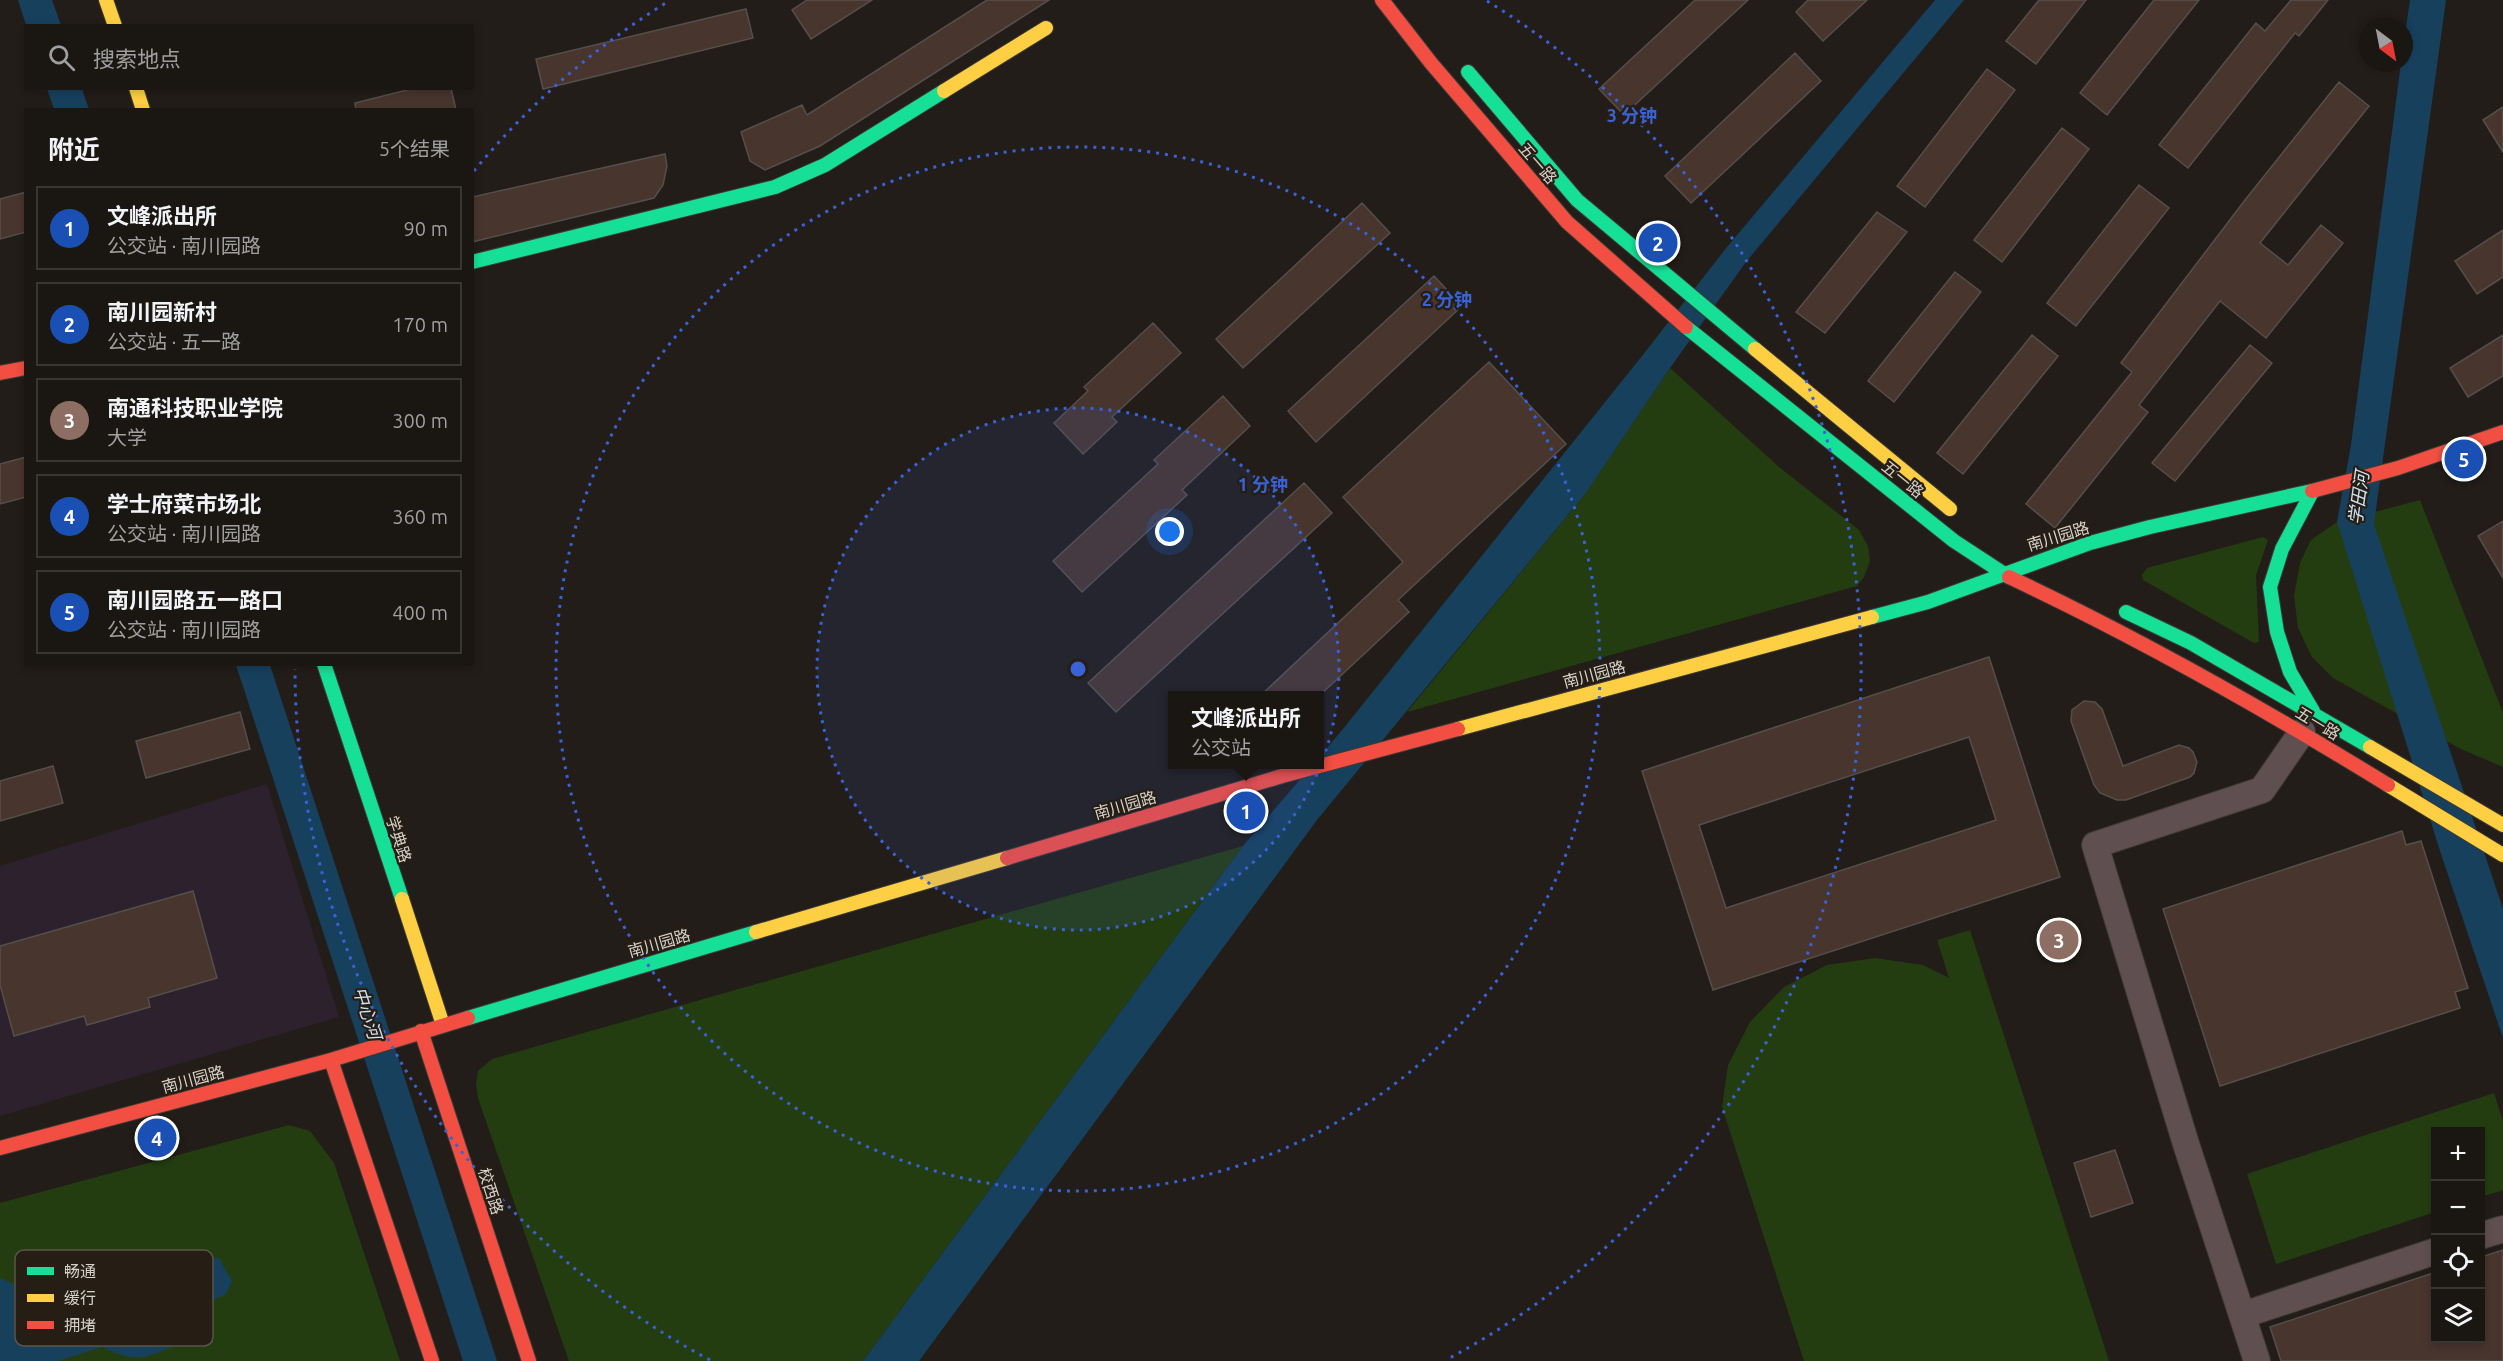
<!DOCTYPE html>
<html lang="zh">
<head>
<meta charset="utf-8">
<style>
	body { margin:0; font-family:Ubuntu,"Noto Sans SC",sans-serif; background:#272320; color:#f1f3f6 }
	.controls { position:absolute; right:18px; bottom:18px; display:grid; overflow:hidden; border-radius:0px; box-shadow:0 3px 9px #0003 }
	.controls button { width:54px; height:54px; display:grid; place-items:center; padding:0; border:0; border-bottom:2px solid #383532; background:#1a1612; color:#f1f3f6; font:30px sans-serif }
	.compass { position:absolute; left:2359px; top:18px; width:54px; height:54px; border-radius:50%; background:#1a1612; box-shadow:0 3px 9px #0003; rotate:148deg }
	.you { position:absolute; left:1170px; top:532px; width:21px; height:21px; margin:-15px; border:4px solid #fff; border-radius:50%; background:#1a73e8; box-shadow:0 0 0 9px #1a73e833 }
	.badge { display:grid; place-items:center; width:39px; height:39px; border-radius:50%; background:#1a73e8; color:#fff; font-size:20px; font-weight:700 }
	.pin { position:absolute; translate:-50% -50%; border:3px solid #fff; box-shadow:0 2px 6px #0006 }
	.popup { position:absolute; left:1168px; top:691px; width:156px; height:78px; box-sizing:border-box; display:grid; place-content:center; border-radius:0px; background:#1a1612; filter:drop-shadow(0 2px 4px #0005); font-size:20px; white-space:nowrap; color:#9f9f9f }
	.popup b { font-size:22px; color:#f1f3f6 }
	.popup::after { content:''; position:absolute; left:50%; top:100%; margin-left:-12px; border:12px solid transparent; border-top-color:#1a1612 }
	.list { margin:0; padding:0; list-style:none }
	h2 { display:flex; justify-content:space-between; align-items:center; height:78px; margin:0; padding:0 24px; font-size:26px }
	h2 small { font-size:20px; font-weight:400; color:#9f9f9f }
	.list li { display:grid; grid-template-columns:39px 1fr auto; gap:18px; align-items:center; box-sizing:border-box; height:84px; margin:0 12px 12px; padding:0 12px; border:2px solid #383532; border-radius:0px }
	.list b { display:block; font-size:22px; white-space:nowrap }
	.list p { margin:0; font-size:20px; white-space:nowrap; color:#9f9f9f }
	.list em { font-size:20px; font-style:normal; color:#9f9f9f }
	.icon { flex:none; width:33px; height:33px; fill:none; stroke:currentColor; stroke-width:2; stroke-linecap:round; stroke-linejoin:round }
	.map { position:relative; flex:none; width:2503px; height:1361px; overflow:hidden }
	.search { position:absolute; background:#1a1612; box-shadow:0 3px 9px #0003; left:24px; top:24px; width:450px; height:66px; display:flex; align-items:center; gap:15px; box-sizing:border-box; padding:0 21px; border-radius:0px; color:#9f9f9f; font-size:22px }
	.panel { position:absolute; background:#1a1612; box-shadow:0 3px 9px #0003; left:24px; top:108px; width:450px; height:558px; border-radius:0px }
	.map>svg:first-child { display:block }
</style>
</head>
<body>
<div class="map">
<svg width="2503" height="1361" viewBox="0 0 2503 1361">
	<rect width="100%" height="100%" fill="#221d18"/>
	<path fill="#2c212c" d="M267,784L339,1017L0,1116V866Z"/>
	<path fill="#243d10" d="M1670,368L1779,467L1859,530L1868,546L1870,561L1864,577L1857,586L1407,712L1586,493Z
		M2420,500L2503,713V767L2461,749L2333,678L2312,657L2298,628L2294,596L2300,563L2311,540L2337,522Z
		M2263,537L2268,540L2256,575L2259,642L2254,643L2143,580L2142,575L2147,568Z
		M1243,846L863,1361H569L478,1098L476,1084L478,1071L492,1059Z
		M1970,930L2109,1361H1804L1722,1107L1728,1065L1750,1022L1784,987L1827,965L1875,958L1923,965L1949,978L1937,940Z
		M2494,1093L2503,1121V1190L2481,1197L2480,1132H2436L2435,1212L2276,1264L2247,1174Z
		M289,1125L310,1131L334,1163L400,1361H0V1203Z"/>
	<path fill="#17405d" d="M18,0H52L61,25H26Z
		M1935,0H1964L1746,262L1670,368L1586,493L1317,820L919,1361H863L1243,846L1343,729L1642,356L1727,247Z
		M2410,0H2446L2374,524L2503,909V1038L2440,851L2337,522L2351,445L2401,63H2404V42Z
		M47,89H82L89,109H54Z
		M236,665H270L497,1361H463Z
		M198,1257L219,1258L232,1281L226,1294L178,1316L173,1346C141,1361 133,1361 102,1347L58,1361H0V1278L44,1298L84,1304L125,1286L175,1270Z"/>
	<path fill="#48352e" stroke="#554f4c" stroke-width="1.5" fill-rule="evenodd" d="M807,0H872L811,39L792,10Z
		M987,0H1049L820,146L765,170L750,161L741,132L802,105L807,115Z
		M1695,0H1748L1624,115L1599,89Z
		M1808,0H1867L1823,41L1796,12Z
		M2039,0H2086L2036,64L2006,41Z
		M2154,0H2199L2107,115L2080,93Z
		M2291,0H2328L2299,36L2295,33L2188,168L2159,145L2256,23L2265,31Z
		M746,9L753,38L543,89L536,59Z
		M1795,53L1821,81L1691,203L1665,176Z
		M1987,69L2015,90L1925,207L1897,186Z
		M2339,82L2369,106L2260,243L2288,265L2321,225L2343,243L2266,338L2220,301L2139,405L2148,412L2055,528L2026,504L2132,372L2121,363L2245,200Z
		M415,88H451L456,110H356L355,103Z
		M2503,107V152L2483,120Z
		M2062,128L2089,149L2002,262L1974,240Z
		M665,154L667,166L663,185L654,198L472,242V197Z
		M2139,185L2169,208L2076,326L2047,303Z
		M26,192V232L0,239V199Z
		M1362,203L1390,233L1243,368L1216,339Z
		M1877,212L1907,232L1825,333L1796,312Z
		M2503,230V277L2477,294L2455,261Z
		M1955,272L1981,292L1894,402L1868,381Z
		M1434,276L1462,306L1316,442L1288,411Z
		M1153,323L1181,353L1112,417L1117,422L1083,454L1054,423L1088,391L1084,387Z
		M2032,335L2058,356L1963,474L1937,453Z
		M2503,335V376L2468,397L2450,368Z
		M2250,345L2272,363L2175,481L2152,463Z
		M1489,362L1566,444L1398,600L1409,612L1319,696H1260L1403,562L1343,497Z
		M1223,396L1250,426L1182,490L1187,495L1082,592L1053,561L1158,464L1154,460Z
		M26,457V497L0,504V464Z
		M1304,483L1332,513L1116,712L1088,683Z
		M2503,521V578L2478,536Z
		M1989,657L2060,877L1713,990L1642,771ZM1969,737L1996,820L1726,908L1699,825Z
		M2084,701L2095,702L2102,709L2123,766L2179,745L2189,748L2193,752L2197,762L2194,773L2190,777L2126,800H2117L2100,793L2094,785L2071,721L2072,710Z
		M240,712L250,749L146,778L136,741Z
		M53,766L63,803L0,821V781Z
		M2402,831L2406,845L2421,841L2468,988L2455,992L2460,1008L2220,1086L2163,909Z
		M193,891L217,978L148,998L150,1007L87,1025L84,1016L14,1036L0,985V946Z
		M2115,1150L2133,1203L2091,1217L2074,1163Z
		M2503,1250V1361H2281L2270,1327L2436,1272V1338H2481V1257Z"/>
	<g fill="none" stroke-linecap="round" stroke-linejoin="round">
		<g stroke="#3e3a35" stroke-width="28">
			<path id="street" d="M2480,1236L2503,1229
				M2243,1315L2436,1251
				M2257,1361L2186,1144L2095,845L2262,790L2302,732"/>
		</g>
		<g stroke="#3e3a35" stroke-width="16">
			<path id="fast" d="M1468,72L1577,200L1755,349
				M472,262L775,187L825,165L944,91
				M1686,327L1954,541L2009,577
				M2312,492L2282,549L2270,587L2277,632L2290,672L2313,711
				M2126,612L2191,643L2370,747
				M1872,617L1928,602L2090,543L2150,527L2312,491
				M324,664L402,899
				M468,1018L756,932"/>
		</g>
		<g stroke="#3e3a35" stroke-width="16">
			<path id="slow" d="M106,0L115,26
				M136,88L143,110
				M944,91L1046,28
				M1755,349L1950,509
				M1458,729L1872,617
				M2370,747L2503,825
				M2388,785L2503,855
				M402,899L443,1025
				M756,932L1007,858"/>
		</g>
		<g stroke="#3e3a35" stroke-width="16">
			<path id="jam" d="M1382,0L1431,63L1567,222L1686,327
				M0,373L26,368
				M2312,491L2398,468L2503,432
				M2009,577C2139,638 2266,710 2388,785
				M1007,858L1282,776L1458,729
				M421,1031L529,1361
				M331,1060L432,1361
				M0,1148L331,1060L468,1018"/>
		</g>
		<use href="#street" stroke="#604f50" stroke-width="26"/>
		<use href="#fast" stroke="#16e098" stroke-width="14"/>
		<use href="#slow" stroke="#ffcf43" stroke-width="14"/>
		<use href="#jam" stroke="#f24e42" stroke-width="14"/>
	</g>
	<circle cx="1078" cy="669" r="261" fill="#3962d6" fill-opacity=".12"/>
	<g fill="none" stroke="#3962d6" stroke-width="3" stroke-dasharray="3 6">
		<circle cx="1078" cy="669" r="261"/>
		<circle cx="1078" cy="669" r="522"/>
		<path d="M710 1360A783 783 0 0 1 295 669M474 171A783 783 0 0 1 669 1M1487 1A783 783 0 0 1 1446 1360"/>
	</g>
	<g text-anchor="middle" stroke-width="4.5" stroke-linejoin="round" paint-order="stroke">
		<g font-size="16" fill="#d7d1cb" stroke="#261e14">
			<text transform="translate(1538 163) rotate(49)" y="6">五一路</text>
			<text transform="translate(1903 479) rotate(39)" y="6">五一路</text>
			<text transform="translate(2058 536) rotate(-17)" y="6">南川园路</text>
			<text transform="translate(1594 674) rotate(-15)" y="6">南川园路</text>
			<text transform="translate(2318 723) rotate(31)" y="6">五一路</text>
			<text transform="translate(1125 805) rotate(-16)" y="6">南川园路</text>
			<text transform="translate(399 839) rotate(72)" y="6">学典路</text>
			<text transform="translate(659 943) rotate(-16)" y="6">南川园路</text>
			<text transform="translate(193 1079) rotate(-15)" y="6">南川园路</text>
			<text transform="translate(491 1191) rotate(72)" y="6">校西路</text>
		</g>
		<g font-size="18" font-style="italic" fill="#cee1f2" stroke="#261e14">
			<text transform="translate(2359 498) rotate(-82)" y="6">学田河</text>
			<text transform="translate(367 1013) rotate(72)" y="6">中心河</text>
		</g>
	</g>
	<rect x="15" y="1250" width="198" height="96" rx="9" fill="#261e14" stroke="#5b544b" stroke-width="1.5"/>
	<rect x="27" y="1267" width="27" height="8" fill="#16e098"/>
	<rect x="27" y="1294" width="27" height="8" fill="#ffcf43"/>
	<rect x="27" y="1321" width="27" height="8" fill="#f24e42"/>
	<g font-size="16" fill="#d7d1cb">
		<text x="64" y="1277">畅通</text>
		<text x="64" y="1304">缓行</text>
		<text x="64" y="1331">拥堵</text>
	</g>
	<circle cx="1078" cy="669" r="9" fill="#3962d6" stroke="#261e14" stroke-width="3"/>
	<g font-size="18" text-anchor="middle" font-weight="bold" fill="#3962d6" stroke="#261e14" stroke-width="4.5" stroke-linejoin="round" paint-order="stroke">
		<text x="1632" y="122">3 分钟</text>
		<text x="1447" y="306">2 分钟</text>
		<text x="1263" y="491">1 分钟</text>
	</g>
</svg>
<div class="controls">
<button>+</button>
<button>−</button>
<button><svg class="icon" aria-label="locate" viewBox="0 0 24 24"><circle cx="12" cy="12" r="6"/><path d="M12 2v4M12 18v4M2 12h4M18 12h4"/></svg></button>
<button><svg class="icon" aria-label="layers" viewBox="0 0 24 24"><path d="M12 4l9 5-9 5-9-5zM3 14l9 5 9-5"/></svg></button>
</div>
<svg class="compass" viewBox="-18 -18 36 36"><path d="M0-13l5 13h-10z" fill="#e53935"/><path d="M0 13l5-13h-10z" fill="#9f9f9f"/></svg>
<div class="you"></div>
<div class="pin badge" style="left:1246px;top:811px;background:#1a4fb4">1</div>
<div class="popup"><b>文峰派出所</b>公交站</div>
<div class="pin badge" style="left:1658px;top:243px;background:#1a4fb4">2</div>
<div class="pin badge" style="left:2059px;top:940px;background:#8d6e63">3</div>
<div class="pin badge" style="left:157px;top:1138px;background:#1a4fb4">4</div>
<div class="pin badge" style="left:2464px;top:459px;background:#1a4fb4">5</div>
<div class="search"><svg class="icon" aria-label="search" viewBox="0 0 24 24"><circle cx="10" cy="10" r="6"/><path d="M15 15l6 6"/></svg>搜索地点</div>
<section class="panel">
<h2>附近<small>5个结果</small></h2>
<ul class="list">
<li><span class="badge" style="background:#1a4fb4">1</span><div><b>文峰派出所</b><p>公交站 · 南川园路</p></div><em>90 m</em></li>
<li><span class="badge" style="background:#1a4fb4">2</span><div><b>南川园新村</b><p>公交站 · 五一路</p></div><em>170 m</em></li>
<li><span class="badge" style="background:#8d6e63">3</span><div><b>南通科技职业学院</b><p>大学</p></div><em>300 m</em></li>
<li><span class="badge" style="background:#1a4fb4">4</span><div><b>学士府菜市场北</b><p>公交站 · 南川园路</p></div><em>360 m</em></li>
<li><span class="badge" style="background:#1a4fb4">5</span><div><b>南川园路五一路口</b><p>公交站 · 南川园路</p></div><em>400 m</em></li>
</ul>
</section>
</div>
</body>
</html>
